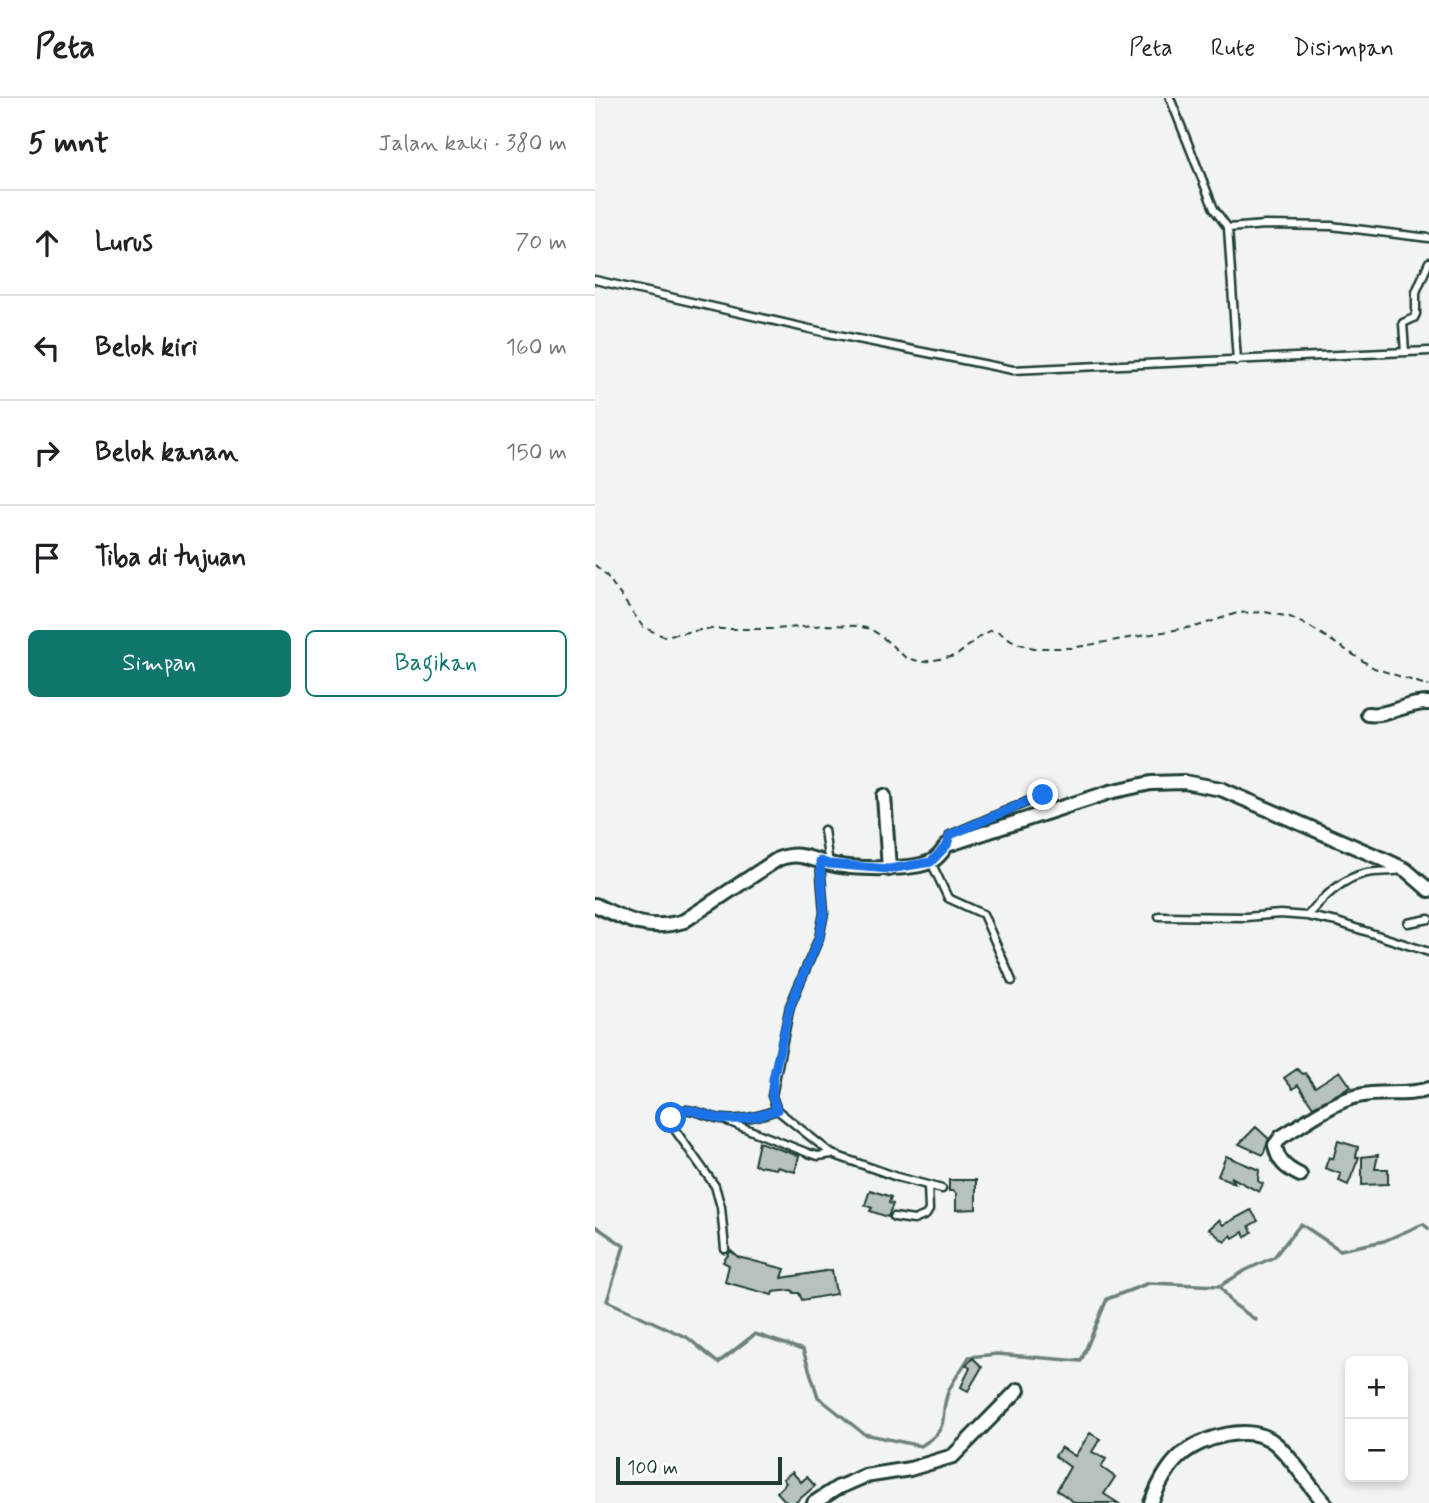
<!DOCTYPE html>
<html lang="id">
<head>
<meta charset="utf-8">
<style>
	body { margin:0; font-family:Mynerve,sans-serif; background:#f6f6f6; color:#202124 }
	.controls { position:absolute; right:21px; bottom:21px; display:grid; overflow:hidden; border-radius:10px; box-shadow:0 4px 10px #0003 }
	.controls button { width:63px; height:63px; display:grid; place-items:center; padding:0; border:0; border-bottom:2px solid #e0e0e0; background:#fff; color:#202124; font:35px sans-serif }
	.scale { position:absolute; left:21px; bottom:18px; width:166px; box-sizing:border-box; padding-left:7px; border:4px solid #1f3d34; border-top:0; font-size:19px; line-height:24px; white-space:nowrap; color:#1f3d34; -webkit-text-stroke:5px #fff; paint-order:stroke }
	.stop { position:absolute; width:21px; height:21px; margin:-16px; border:5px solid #1a73e8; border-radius:50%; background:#fff }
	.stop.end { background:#1a73e8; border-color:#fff; box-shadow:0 2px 7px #0008 }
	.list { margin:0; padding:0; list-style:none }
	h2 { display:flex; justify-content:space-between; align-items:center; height:91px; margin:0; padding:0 28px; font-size:30px }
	h2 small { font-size:23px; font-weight:400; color:#757577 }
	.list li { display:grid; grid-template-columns:46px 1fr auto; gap:21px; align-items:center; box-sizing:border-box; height:105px; padding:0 28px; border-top:2px solid #e0e0e0 }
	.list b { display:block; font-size:26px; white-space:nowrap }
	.list em { font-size:23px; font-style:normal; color:#757577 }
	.actions { display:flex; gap:14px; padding:21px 28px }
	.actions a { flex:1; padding:16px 0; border:2px solid #0f766e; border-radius:10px; text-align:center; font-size:24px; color:#0f766e }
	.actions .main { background:#0f766e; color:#fff }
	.icon { flex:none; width:38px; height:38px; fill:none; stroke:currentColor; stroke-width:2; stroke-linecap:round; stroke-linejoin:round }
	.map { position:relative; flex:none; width:834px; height:1405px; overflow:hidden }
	header { display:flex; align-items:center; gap:42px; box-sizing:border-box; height:98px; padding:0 35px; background:#fff; border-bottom:2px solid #e0e0e0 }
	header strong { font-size:33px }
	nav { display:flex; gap:38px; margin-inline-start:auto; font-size:24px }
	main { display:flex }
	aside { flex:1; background:#fff }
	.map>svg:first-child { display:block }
</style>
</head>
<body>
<header>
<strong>Peta</strong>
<nav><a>Peta</a><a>Rute</a><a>Disimpan</a></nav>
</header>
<main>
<aside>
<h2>5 mnt<small>Jalan kaki · 380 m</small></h2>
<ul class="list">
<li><svg class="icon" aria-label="ahead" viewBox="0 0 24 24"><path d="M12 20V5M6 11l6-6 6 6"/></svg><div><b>Lurus</b></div><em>70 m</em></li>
<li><svg class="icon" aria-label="left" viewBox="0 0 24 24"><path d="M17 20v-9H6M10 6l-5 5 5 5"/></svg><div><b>Belok kiri</b></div><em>160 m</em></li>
<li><svg class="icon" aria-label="right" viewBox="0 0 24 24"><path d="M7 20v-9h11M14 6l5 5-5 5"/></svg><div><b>Belok kanan</b></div><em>150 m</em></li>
<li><svg class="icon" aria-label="arrive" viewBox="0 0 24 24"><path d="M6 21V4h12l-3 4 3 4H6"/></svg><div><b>Tiba di tujuan</b></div></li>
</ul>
<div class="actions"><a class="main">Simpan</a><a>Bagikan</a></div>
</aside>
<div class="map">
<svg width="834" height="1405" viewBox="0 0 834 1405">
	<rect width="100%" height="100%" fill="#f2f3f3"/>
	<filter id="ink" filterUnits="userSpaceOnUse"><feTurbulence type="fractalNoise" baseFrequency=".0143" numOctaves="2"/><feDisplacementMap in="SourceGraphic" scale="14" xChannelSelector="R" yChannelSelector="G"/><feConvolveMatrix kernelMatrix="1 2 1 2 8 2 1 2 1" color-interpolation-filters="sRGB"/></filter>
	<g filter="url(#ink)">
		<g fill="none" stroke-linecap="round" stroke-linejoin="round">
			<path stroke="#6d807b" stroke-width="3.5" d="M0,1128L29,1148L12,1203L93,1240L123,1265L160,1236L208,1252L223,1299L269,1336L326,1348C359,1328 342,1320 354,1292C359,1281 368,1270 374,1259L402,1256L486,1263L512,1201L554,1185L625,1188L637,1205L661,1222
				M625,1188L651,1172L679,1159L706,1126L745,1152L789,1143L828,1126L834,1131"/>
		</g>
		<path fill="#b7c1bd" stroke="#1f3d34" stroke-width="2" d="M702,971L708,976L710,975L720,989L745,973L756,989L718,1009L703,987L698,991L689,980Z
			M661,1029L674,1041L668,1057L644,1046Z
			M743,1043L763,1049L761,1059H764L753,1087L744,1083L746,1076L730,1070L734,1059L738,1061Z
			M164,1044L204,1058L200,1074L182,1069L181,1071L159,1067Z
			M783,1057L780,1071H793V1086L767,1087V1059Z
			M631,1058L664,1072L663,1083L668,1086L664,1094L636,1079L640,1085L623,1078Z
			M354,1082H381V1111L361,1112V1096L359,1093H354Z
			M275,1092L296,1099L294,1105L298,1106L293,1119L275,1113L277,1110L270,1107Z
			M656,1112L663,1123L654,1128L657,1134L650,1139L648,1134L638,1140L636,1137L630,1144L614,1131L624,1122L628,1127Z
			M136,1153L143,1159L190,1171L187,1180L237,1172L241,1196L207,1202L204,1195H199L197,1192L178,1194L177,1197L130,1184L134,1167L128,1164Z
			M378,1260L387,1269L373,1293L366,1289L375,1270L371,1267Z
			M495,1335L505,1341L497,1354L511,1361L506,1369L520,1379L509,1396L523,1405H480L462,1392L475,1369L460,1358L466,1349L480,1358Z
			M197,1374L206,1384L212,1379L220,1388L200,1405H192L182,1394L191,1385L188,1381Z"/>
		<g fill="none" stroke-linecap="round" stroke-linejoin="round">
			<g stroke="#1f3d34" stroke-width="11">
				<path id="lane" d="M575,0L619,111L633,130L642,263
					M633,130L670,127L736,128L834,140
					M0,182L228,234L418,272L834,253
					M810,254L808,225L819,220L821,216V194L834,164
					M229,732L234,766
					M353,746L355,737L448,697
					M336,764L353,800L388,816L417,883
					M225,765L229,815L224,840L195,908L177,998L182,1012L237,1056L302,1079L347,1091
					M564,818L651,819L685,816L712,818L742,824L834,854
					M712,818C727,801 748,779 772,775C783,773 794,774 806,772
					M813,825L834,821
					M132,1023L213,1055L223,1058L237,1056
					M299,1119L319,1122L331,1117L334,1112L333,1088
					M130,1151L126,1109L120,1088L78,1029V1015C94,1006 110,1019 127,1021C146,1023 165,1018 182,1012"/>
			</g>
			<g stroke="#1f3d34" stroke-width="18">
				<path id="street" d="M773,616C793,619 811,604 834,605
					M289,698L294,771
					M0,807C32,822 53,834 89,823L183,761C206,753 213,761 235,766C256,771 319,773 337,763C343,760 348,753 352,747L515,694L556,685L589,684L626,691L790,762L811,772L834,792
					M705,1077C691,1070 683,1064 680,1047L686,1039C708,1026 739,1003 763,998C787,992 811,999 834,991
					M219,1405L242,1390L270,1378L315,1371L358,1358L423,1292
					M556,1405C563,1388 571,1371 584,1359C605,1339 657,1324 681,1346C700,1363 713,1387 730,1405"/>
			</g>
			<path stroke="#1f3d34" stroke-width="2" stroke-dasharray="7 5" stroke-linecap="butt" d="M0,467L12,478L48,529L68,538L112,531H179L233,527L262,528L275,531L285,537L311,560L328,564L361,558L388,536L395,533H402L421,545L439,550H476L603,528L642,515L670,514L695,519L717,530L779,570L834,588"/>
			<use href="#lane" stroke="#fff" stroke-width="6"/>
			<use href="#street" stroke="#fff" stroke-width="12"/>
		</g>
	</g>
	<g fill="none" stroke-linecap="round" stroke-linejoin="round" filter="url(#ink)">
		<path stroke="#1a73e8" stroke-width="9" d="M76,1020L78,1015C94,1006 111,1019 127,1021C146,1023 165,1018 182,1012L177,998L178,981L195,908L224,840L229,815L225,763L234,766L294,771L336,764L352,747L355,737L448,697"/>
	</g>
</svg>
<div class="controls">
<button>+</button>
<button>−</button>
</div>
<div class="scale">100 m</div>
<div class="stop" style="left:76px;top:1020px"></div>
<div class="stop end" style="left:448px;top:697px"></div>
</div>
</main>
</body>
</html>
